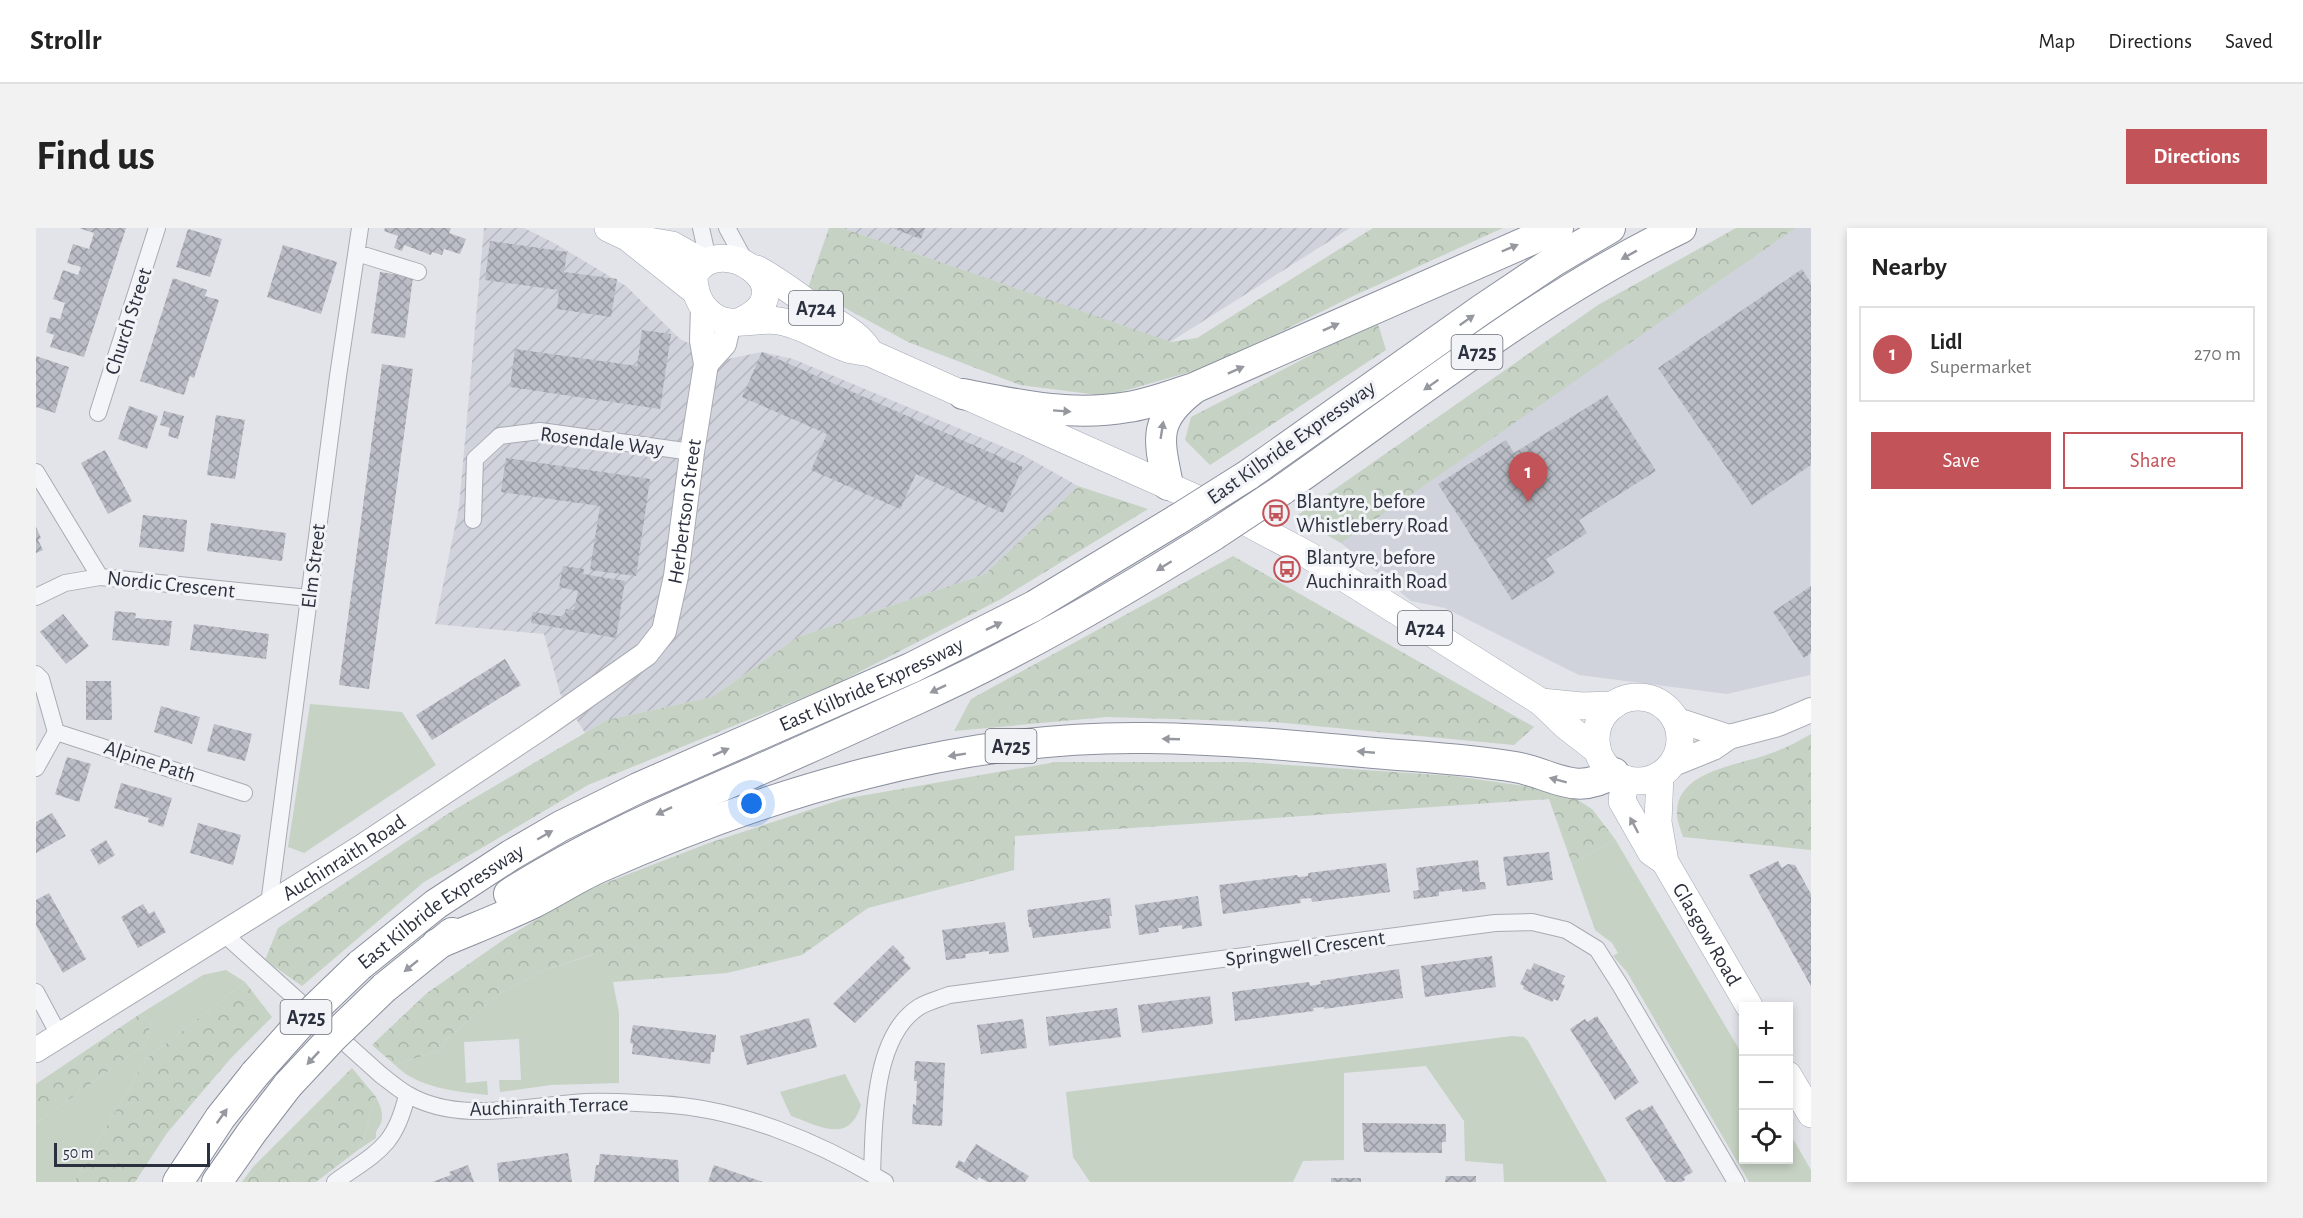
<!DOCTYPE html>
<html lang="en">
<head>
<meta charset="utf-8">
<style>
	body { margin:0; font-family:"Alegreya Sans",sans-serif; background:#f2f2f2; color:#222 }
	.controls { position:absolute; right:18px; bottom:18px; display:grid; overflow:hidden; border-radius:0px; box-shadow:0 3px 9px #0003 }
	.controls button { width:54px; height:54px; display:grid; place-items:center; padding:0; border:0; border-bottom:2px solid #e0e0e0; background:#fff; color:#222; font:30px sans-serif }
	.scale { position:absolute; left:18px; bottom:15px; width:156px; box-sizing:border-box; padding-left:6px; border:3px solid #2c313f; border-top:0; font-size:16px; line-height:21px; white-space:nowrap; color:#2c313f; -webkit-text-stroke:4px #f1f3f7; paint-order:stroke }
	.you { position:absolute; left:716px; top:576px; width:21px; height:21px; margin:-15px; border:4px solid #fff; border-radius:50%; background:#1a73e8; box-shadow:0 0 0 9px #1a73e833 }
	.badge { display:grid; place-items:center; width:39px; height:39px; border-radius:50%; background:#c25358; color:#fff; font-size:20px; font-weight:700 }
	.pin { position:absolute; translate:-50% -50px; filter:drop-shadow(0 2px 3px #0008) }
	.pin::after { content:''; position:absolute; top:32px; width:21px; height:18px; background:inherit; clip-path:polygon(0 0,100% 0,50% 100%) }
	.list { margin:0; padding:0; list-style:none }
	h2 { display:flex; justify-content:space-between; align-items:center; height:78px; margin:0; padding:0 24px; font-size:26px }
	h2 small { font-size:20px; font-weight:400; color:#767676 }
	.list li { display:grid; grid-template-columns:39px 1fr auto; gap:18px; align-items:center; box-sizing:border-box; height:96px; margin:0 12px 12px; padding:0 12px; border:2px solid #e0e0e0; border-radius:0px }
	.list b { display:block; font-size:22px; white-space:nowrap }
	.list p { margin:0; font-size:20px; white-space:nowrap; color:#767676 }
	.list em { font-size:20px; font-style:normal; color:#767676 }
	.actions { display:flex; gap:12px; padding:18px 24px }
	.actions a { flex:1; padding:14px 0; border:2px solid #c25358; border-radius:0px; text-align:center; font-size:21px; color:#c25358 }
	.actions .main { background:#c25358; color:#fff }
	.icon { flex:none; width:33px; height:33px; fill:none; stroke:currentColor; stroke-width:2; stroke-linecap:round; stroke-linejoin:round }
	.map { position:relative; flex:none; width:1775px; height:954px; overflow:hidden; border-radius:0px }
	header { display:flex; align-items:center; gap:36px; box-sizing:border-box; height:84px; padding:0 30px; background:#fff; border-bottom:2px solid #e0e0e0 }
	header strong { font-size:28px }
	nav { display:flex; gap:33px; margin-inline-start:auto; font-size:21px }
	.intro { display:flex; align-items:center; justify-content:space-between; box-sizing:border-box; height:144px; padding:0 36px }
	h1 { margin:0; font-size:42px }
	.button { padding:15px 27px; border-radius:0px; background:#c25358; color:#fff; font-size:21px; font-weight:700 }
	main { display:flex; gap:36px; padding:0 36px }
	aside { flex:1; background:#fff; border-radius:0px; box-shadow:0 3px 9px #0003 }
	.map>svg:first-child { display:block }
</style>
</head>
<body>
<header>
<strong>Strollr</strong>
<nav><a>Map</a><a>Directions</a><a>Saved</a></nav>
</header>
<div class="intro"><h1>Find us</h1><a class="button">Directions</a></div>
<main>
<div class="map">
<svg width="1775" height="954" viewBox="0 0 1775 954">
	<defs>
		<pattern id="industrial-furrows" width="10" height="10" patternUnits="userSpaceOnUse" patternTransform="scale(1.5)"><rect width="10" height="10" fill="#d0d3db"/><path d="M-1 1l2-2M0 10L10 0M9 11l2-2" fill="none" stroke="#b3b6bd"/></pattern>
		<pattern id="forest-crowns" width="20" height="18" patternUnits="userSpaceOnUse" patternTransform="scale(1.5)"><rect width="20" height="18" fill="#c6d2c4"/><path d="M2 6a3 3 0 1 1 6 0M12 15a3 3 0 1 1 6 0" fill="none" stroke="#aab5a9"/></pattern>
		<pattern id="building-cross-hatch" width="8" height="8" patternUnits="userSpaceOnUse" patternTransform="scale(1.5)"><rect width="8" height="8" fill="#babdc5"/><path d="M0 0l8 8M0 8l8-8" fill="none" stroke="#979aa1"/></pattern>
	</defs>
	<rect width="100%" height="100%" fill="#e2e4e9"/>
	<path fill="#d0d3db" d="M1760,0H1775L1774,447L1691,466L1543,447L1409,380L1375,373L1304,314Z"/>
	<path fill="url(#industrial-furrows)" d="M448,0H488L518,15L590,58L644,111L687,132L726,124L757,131L987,227L1042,258L949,346L762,409L676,469L571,492L549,505L524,465L508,406L399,396L423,279Z
		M806,0H1314L1134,114Z"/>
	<path fill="#c6d2c4" d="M274,476L366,484L400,537L268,625L252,619Z
		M1579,611L1707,828L1708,932H1752L1753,904L1775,942V954H1713L1591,744L1577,728L1582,725L1576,715L1559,702L1536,636Z
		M558,726L577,754L583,785V855L515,857L464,864L463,852H485L483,811L428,814L430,855L451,853L452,867C422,864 381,860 359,837L404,822L411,811L463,766L509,742Z
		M190,742L209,754L110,831L38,954H0V895L110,816L115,794L104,786L167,747Z
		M1476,808L1488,809L1492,813L1571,954H1468L1467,936L1429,933L1428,893L1390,838L1308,845V932L1267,933L1257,954H1054L1037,929L1030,864Z
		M809,846L825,877C813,917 783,898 755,888L744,864Z
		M340,869C344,877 348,886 345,895C342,902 339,902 340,910L322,922L329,906Z"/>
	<path fill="url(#forest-crowns)" d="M793,0H806L1135,114L1161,110L1337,0H1467L1315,69L1175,138L1070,168L984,157L872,114L772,60Z
		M1700,0H1760L1305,315L1259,289L1562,77Z
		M1341,93L1350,122L1174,237L1149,212L1155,189Z
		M1042,258L1112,281L965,371L798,457L552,557L388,654L266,758L229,732L242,700L413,585L571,492L676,469L762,409L949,346Z
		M1197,328L1498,499L1478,517L1238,494L1071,489L918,503L935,471Z
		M1775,506V622L1647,609C1645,602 1641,593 1641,586C1639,543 1704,537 1733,526C1747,521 1762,514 1775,506Z
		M1020,534H1208L1418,548L1517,562L1537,569L1556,581L1579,611L1536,636L1513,571L979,608L978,642L832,680L766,727L691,745L577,754L557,726L509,742L463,766L411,811L404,822L359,837L336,817L391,765L470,710L546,664L673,615L807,571Z
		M209,754L236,789L195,830L131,905L99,954H38L110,831Z
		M104,786L115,794L110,816L0,895V856Z
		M316,840L340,869L329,906L322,922L280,954H206L217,939Z"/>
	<path fill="url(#building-cross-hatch)" d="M43,0H90L48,129L14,119L18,107L10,104L14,89L24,91L29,75L17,71L27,42L42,47L45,39L31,35L37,16L53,21L58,5Z
		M349,0H415L413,5L430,11L424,26L408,21L406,27L396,24L395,27L368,17L366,23L358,20L362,8L348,3Z
		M856,0H889L885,11Z
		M152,1L186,11L174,49L140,39Z
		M454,13L531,24L528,44L581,51L575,89L521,81L523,62L449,52Z
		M247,17L301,34L285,86L231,69Z
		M1766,41L1775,55V237L1716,277L1622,140Z
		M344,44L377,49L369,110L335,105Z
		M137,50L171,62L169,68L183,72L158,150L154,148L148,167L104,153Z
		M606,102L635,106L624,181L474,159L479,121L601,138Z
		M726,124L987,239L967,285L880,246L864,281L775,242L791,206L706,169Z
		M0,128L33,139L19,185L0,179Z
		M346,136L377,141L333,461L303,457Z
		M1571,167L1620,243L1543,292L1551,305L1510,331L1519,345L1476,372L1402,256L1470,212L1478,225Z
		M93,178L122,188L111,221L82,211Z
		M128,183L148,188L142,211L132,208L134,200L124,197Z
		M180,187L209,192L199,251L171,247Z
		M69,222L96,273L72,286L45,235Z
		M470,230L614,251L600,348L554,342L564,278L465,264Z
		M107,287L151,292L148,324L103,319Z
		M175,295L250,305L246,333L171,323Z
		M0,299L5,310L2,312L7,322L0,325Z
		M527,338L548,341L547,346L589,353L580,410L495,395L497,384L528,389L530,381L538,382L542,363L523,359Z
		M1775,358V425L1768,430L1737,384Z
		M79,383L100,385L99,390L136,393L133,418L76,412Z
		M27,386L53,418L30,436L4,404Z
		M158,396L233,406L230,431L154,422Z
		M469,431L485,457L396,512L380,487Z
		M50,453H75L76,492H50Z
		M125,478L164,489L156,516L118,504Z
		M178,496L216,506L209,533L171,523Z
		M31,529L55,536L43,574L19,566Z
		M85,555L136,570L127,599L112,594L113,590L78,580Z
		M16,585L30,608L0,625V594Z
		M162,595L205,607L197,637L154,625Z
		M70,612L79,627L63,637L54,622Z
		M1513,624L1517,652L1471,658L1467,629Z
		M1442,632L1444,654H1449L1450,661L1426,664V661L1403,664V668L1378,671L1377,663L1383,662L1380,640Z
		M1742,633L1746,640L1752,636L1759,637L1775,666V758L1713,647Z
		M1350,635L1354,664L1276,674L1275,670L1264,671L1265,675L1187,686L1183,657L1261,647L1262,649L1272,648V645Z
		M13,665L50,731L27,745L0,697V672Z
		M1162,668L1166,698L1146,701V697L1122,700L1123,704L1103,707L1099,677Z
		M1074,670L1076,688H1073L1075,700L997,710L995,699H993L991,682Z
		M107,676L113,686L118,683L130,704L102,720L85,689Z
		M969,694L973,724L953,726V723L929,726L930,730L910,732L906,702Z
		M857,717L869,730L867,732L875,740L819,795L797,776Z
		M1456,728L1460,759L1389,769L1385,738Z
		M1498,735L1529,748L1525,756L1529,757L1522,773L1518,771L1516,774L1487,761L1488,758L1484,756L1491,741L1495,742Z
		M1363,741L1367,770L1288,781V779L1277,780L1278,783L1199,793L1196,764L1273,754L1274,758L1279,757L1285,756L1284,753Z
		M1174,768L1177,796L1106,805L1102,777Z
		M1081,780L1085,809L1013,818L1010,789Z
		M1561,788L1603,854L1579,872L1534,801L1549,791L1551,794Z
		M773,790L781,819L711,837L704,808Z
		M987,791L991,820L945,826L941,797Z
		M597,797L680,807L678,824H675L674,836L596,826L597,816L594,815Z
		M879,833L909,835L906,898L876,896L877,876L880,877L881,853H878Z
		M1616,877L1657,944L1648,949L1649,952L1646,954H1630L1589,890L1604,881L1606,883Z
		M1326,895L1410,896V914H1406V925L1328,924Z
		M940,916L993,948L989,954H951L943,949L941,952L919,939L923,932L928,935Z
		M532,925L536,954H463L461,935Z
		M564,926L642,932L643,954H558L560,937H563Z
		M432,937L438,954H396L415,947L413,944Z
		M678,937L727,954H672Z
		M1410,948H1440V954H1409Z
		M1295,950H1325V954H1295Z"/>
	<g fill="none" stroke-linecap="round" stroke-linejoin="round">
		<g stroke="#a8abb3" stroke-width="18">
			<path id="street" d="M665,0L672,31
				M691,0L708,31
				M321,25L382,44
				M62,185L121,0
				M0,244L64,349
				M437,292L439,231L464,208L504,203L656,224
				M0,369L29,355L64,349L273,370
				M0,446L5,451L20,504L0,540
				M20,504L208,565
				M233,676L302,148L324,0
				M188,706L345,847C353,853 362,861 371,866C423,897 493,877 550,874C574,873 599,875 623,876C702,880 782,913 849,954
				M0,764L23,807
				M836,946C838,897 836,809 883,779C891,774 903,771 913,767L1459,695L1496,694L1530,702L1561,721L1584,757L1700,954
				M299,954C341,924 359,919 371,867"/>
		</g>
		<g stroke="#a8abb3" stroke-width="26">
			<g id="secondary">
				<path d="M670,136L688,116L693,95"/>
				<path d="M1638,491L1693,509"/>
				<path d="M1635,537L1677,520L1693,509L1742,496L1775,482"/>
				<path id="s1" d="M0,822L324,620L506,499L610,426L628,403L640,348L656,224L670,136L666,113L667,78"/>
			</g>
		</g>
		<g stroke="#a2a7b4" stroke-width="28">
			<g id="primary">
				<path d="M572,0L591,9L659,63"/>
				<path d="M595,10L636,17L666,34"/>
				<path d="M721,41C745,54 765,70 787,86C803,97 820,104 831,120"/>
				<path d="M702,94C775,63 683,0 658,47C658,62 663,78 676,87C695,102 721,89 743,93C768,97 788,113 812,121C819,123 827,123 834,125L1193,285L1272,327L1505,474L1530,498L1561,522"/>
				<circle cx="1602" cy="511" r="42"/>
				<path d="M1505,474L1546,478L1578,477"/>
				<path id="s2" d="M1624,547L1622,594L1629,634L1713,778"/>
				<path d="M1589,551L1586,573L1615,624L1628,633"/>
				<path d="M1752,847L1775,886"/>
			</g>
		</g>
		<g stroke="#8b909e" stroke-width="32">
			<g id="highway">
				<path d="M927,166C983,177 1035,189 1092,179C1114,176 1136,167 1158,160L1522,0"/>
				<path d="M1212,247L1445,82L1518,33L1574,0"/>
				<path d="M1132,257C1123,212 1116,193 1156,162"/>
				<path d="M1246,262C1376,171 1502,69 1645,0"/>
				<path d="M473,666C549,617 633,581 716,545C771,521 826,496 881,471C985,424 1082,367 1178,307"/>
				<path d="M401,716C433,702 466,690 497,675C519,664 540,650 562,640C734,564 922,507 1112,510C1188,511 1263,518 1338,525C1385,529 1432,531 1479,539C1518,546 1538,569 1578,545"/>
				<path id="s3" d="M324,737L400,676L475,627L525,598L602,560L875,440L998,378L1142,291"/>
				<path d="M348,760L416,705"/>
				<path d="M142,954L184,890L219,846"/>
				<path d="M181,954L216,904L252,857"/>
			</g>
		</g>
		<use href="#street" stroke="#f4f5f8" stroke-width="16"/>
		<use href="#secondary" stroke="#fff" stroke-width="24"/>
		<use href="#primary" stroke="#fff" stroke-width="27"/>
		<use href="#highway" stroke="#fff" stroke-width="30"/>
		<g stroke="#8b909e" stroke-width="32" stroke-linecap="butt">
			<path id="highway-bridge" d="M1142,291L1212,247
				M1178,307L1246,262
				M219,846L270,789L324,737
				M252,857L296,810L348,760"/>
		</g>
		<use href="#highway-bridge" stroke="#fff" stroke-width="30"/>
	</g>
	<defs><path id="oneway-solid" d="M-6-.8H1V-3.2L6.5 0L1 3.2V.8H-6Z" transform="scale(1.5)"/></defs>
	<g fill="#96989f">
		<use href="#oneway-solid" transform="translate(1474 20) rotate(-23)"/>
		<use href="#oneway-solid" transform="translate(1593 27) rotate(151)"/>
		<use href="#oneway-solid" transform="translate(1431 92) rotate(-35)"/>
		<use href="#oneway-solid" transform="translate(1295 99) rotate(-24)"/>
		<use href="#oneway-solid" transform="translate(1200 142) rotate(-24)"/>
		<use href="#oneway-solid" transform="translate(1395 157) rotate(145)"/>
		<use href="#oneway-solid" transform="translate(1026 183) rotate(4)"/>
		<use href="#oneway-solid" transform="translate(1126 202) rotate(-81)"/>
		<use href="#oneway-solid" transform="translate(1128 338) rotate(148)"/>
		<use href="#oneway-solid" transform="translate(958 398) rotate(-26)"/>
		<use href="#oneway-solid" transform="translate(902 461) rotate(154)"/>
		<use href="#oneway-solid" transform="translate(1135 511) rotate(-178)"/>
		<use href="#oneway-solid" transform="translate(685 524) rotate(-24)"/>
		<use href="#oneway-solid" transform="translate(1330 524) rotate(-175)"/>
		<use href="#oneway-solid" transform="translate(921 527) rotate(171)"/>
		<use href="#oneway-solid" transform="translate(1522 552) rotate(-165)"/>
		<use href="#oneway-solid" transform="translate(628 583) rotate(154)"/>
		<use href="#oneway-solid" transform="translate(1598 597) rotate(-118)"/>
		<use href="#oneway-solid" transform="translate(509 607) rotate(-30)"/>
		<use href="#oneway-solid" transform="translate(375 738) rotate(141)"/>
		<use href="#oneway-solid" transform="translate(277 830) rotate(133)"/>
		<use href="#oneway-solid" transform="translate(186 888) rotate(-54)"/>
	</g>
	<defs>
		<g id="bus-ring" transform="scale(1.35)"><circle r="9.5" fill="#f1f3f7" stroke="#c25358" stroke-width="1.5"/><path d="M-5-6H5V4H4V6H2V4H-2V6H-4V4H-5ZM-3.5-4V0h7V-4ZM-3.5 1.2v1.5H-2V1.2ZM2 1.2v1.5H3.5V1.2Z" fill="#c25358"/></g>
	</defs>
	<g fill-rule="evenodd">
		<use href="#bus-ring" x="1240" y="285"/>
		<use href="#bus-ring" x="1251" y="341"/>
	</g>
	<g text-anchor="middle" stroke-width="6" stroke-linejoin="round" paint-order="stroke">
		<g fill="#f1f3f7" stroke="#676b76" stroke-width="1.5">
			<rect x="753" y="63" width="54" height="34" rx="4.5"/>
			<rect x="1415.5" y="107" width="51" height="34" rx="4.5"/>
			<rect x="1362" y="383" width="54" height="34" rx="4.5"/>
			<rect x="949.5" y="501" width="51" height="34" rx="4.5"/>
			<rect x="244.5" y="772" width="51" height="34" rx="4.5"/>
		</g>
		<g font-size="20" font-weight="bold" fill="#2c313f">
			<text x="780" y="87">A724</text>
			<text x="1441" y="131">A725</text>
			<text x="1389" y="407">A724</text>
			<text x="975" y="525">A725</text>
			<text x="270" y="796">A725</text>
		</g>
		<g font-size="21" fill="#2c313f" stroke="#f1f3f7">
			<text transform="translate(92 93) rotate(-72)" y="7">Church Street</text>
			<text transform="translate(566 213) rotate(7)" y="7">Rosendale Way</text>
			<text transform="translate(1255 214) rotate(-35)" y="7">East Kilbride Expressway</text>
			<text dy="7" stroke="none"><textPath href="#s1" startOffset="878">Herbertson Street</textPath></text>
			<text transform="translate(277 338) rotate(-83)" y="7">Elm Street</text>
			<text transform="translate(135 356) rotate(6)" y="7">Nordic Crescent</text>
			<text dy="7" stroke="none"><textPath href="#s3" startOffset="586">East Kilbride Expressway</textPath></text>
			<text transform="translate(114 533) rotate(18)" y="7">Alpine Path</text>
			<text dy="7" stroke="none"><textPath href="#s1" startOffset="363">Auchinraith Road</textPath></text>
			<text dy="7" stroke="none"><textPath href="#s3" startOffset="100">East Kilbride Expressway</textPath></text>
			<text dy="7" stroke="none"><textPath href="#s2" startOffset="171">Glasgow Road</textPath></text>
			<text transform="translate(1269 720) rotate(-8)" y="7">Springwell Crescent</text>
			<text transform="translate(513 878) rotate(-2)" y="7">Auchinraith Terrace</text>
		</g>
		<g font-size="21" fill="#2c313f" stroke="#f1f3f7" text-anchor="start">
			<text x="1260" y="280">Blantyre, before<tspan x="1260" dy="24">Whistleberry Road</tspan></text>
			<text x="1270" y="336">Blantyre, before<tspan x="1270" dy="24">Auchinraith Road</tspan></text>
		</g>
	</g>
</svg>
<div class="controls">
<button>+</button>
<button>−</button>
<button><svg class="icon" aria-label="locate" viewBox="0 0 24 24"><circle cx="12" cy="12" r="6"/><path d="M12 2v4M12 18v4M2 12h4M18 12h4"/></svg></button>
</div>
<div class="scale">50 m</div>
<div class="you"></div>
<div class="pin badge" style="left:1492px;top:274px">1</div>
</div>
<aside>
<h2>Nearby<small></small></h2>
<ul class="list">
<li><span class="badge">1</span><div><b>Lidl</b><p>Supermarket</p></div><em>270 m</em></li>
</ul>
<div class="actions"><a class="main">Save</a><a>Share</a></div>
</aside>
</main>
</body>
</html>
